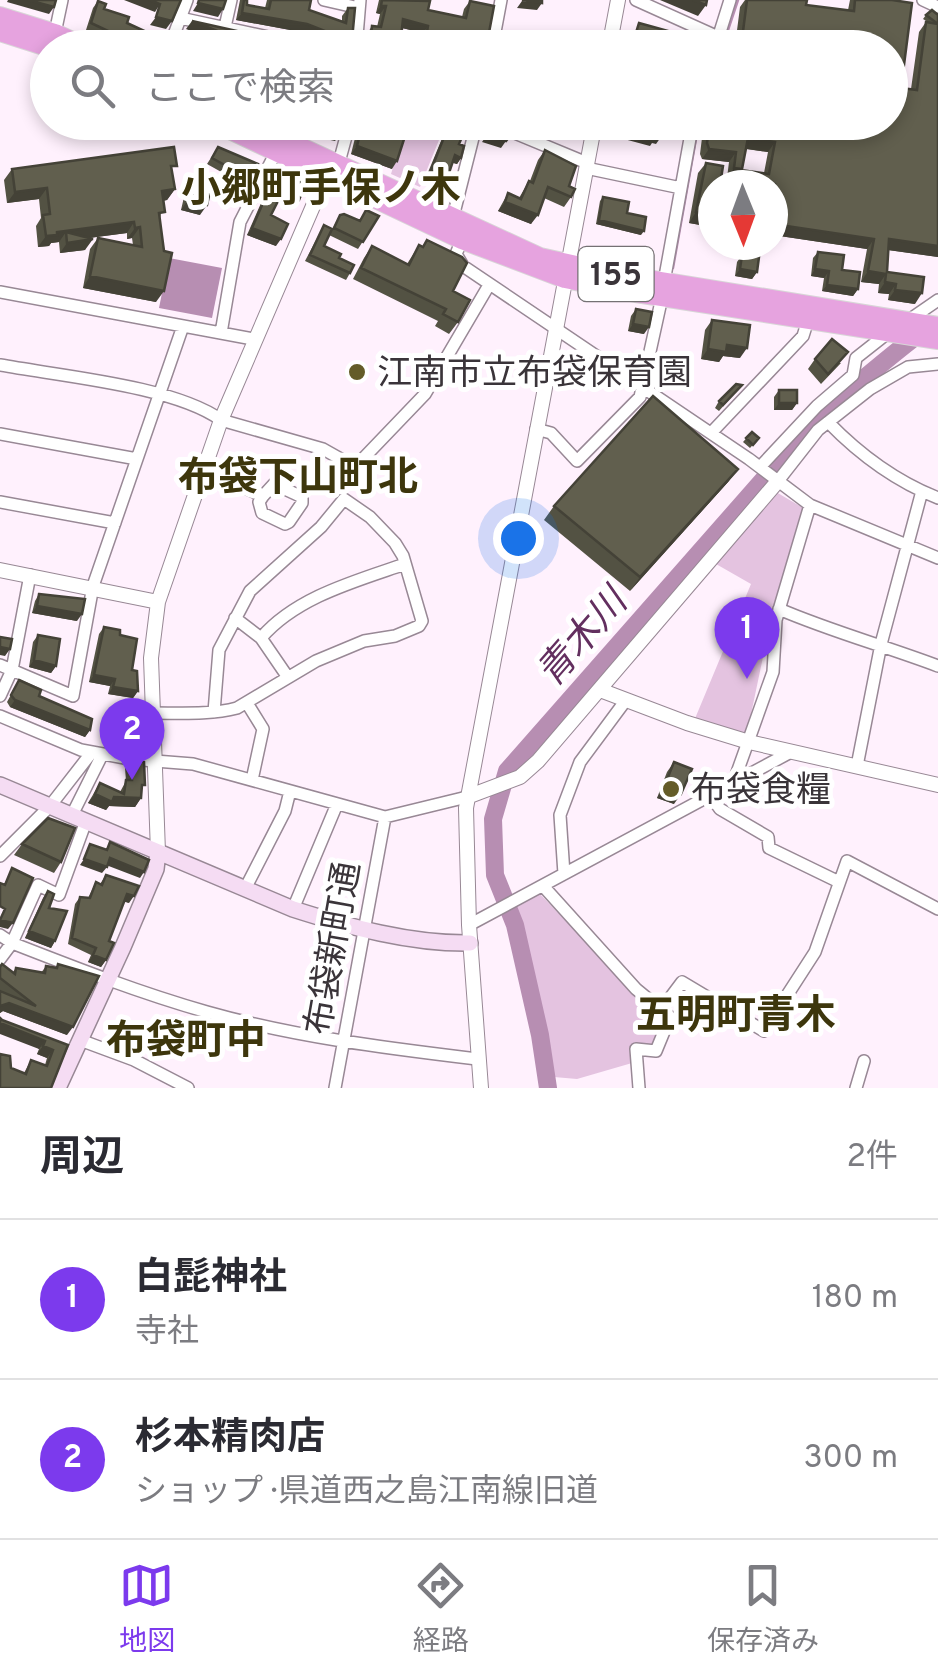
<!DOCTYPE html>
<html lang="ja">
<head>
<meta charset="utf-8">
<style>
	body { margin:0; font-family:Overpass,"Noto Sans JP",sans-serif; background:#f2f2f3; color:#2b2b33 }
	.compass { position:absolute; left:698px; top:170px; width:90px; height:90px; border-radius:50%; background:#fff; box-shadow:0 5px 15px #0003; rotate:179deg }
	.you { position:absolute; left:518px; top:538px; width:35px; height:35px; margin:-25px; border:8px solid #fff; border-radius:50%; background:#1a73e8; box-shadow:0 0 0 15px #1a73e833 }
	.badge { display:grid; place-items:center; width:65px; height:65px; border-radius:50%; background:#7c3aed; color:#fff; font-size:32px; font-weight:700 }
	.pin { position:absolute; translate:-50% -82px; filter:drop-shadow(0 2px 5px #0008) }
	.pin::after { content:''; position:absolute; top:52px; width:35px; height:30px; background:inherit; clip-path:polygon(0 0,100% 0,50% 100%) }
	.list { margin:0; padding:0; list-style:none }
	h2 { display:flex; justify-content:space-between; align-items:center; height:130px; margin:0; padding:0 40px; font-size:42px }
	h2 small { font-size:32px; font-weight:400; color:#7c7c81 }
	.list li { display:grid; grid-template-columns:65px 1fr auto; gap:30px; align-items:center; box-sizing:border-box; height:160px; padding:0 40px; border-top:2px solid #e1e1e2 }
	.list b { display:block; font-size:38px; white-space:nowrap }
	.list p { margin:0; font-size:32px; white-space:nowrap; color:#7c7c81 }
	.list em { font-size:32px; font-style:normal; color:#7c7c81 }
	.icon { flex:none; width:55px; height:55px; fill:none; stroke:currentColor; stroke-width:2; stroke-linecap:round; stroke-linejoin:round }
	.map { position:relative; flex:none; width:938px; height:1088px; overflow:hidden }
	.search { position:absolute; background:#fff; box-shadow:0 5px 15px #0003; left:30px; right:30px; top:30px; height:110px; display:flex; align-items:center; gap:25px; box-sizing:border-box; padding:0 35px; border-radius:55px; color:#7c7c81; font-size:38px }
	.sheet { height:450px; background:#fff }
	nav { display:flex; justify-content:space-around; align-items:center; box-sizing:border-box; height:140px; border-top:2px solid #e1e1e2; background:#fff; font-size:28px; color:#7c7c81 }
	nav a { display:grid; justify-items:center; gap:5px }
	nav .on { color:#7c3aed }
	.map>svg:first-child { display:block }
</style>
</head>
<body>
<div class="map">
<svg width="938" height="1088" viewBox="0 0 938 1088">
	<rect width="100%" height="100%" fill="#fff1fd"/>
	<path fill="#e4c3e0" d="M405,128L439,140L420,187L391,174Z
		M776,492L805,509L772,614L746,738L694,721L751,584L716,564Z
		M540,894L662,1021L654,1045L633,1046L630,1051L632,1063L577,1079L554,1077L514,908Z"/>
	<path fill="#b78eb2" d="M169,258L222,268L212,318L159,308Z"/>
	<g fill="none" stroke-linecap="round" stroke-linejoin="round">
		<path stroke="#b78eb2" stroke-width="2.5" d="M722,48L738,0
			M673,268L699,122"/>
		<path stroke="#b78eb2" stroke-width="18" d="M548,1088L540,1035L515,925L495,875L493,819L507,771L822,413C856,386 888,357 923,331"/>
		<g stroke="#988895" stroke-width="14">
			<path id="minor" d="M324,0L359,8
				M636,0L718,37
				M923,0L938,7
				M180,18L319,48
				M225,27L231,0
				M55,33L62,0
				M169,48L187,0
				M356,48L360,0
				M492,48L501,0
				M715,48L730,0
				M488,122L587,163
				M338,166L350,122
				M586,168L681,188
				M453,217L477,122
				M462,240L456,254L463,266L749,459L810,505L938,558
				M664,282L693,122
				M0,292L253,339
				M909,320L938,300
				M221,333L240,222L276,152
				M0,365C60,376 174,386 221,420L323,449L355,467L425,394L489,285
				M828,422C860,455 895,481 938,498
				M536,429L551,433L577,461L640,397L662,297
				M711,433L803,336L808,320
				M0,434L137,459
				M760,467L817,406L853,375L856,358L889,332
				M203,469L263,496L274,484L302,497V503L289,522L285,524L262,513L259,502L263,496
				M778,481L818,430L870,389L908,367L938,364
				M0,502L115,523
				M779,609C830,631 885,646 938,666
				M235,618L261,638L287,676
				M261,638C296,597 356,581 405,564
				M0,665L73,696L93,586L183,326
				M0,696L12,670L30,575
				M247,703L263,729L252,780
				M153,713C180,713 211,715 237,708L316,661L364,641L395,636L419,626L422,621L403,556L395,543L370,517L344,499L321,527L250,591L219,650L214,712
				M0,716L81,750L130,759L193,764L385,817L467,797
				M857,766L881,644L922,491
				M734,781L773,672L776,620L810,505
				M710,795L720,809L768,837L769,848L837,881
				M72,815L102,755
				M0,856L50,806L92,752
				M564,874L560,815L580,762L626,700
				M544,887L636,989L670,1017L656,1051L636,1049L639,1088
				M245,889L285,811L290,791
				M293,909L337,804
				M469,925L789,753
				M0,935L12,943C76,968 140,993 207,1012C295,1037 386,1048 477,1059
				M0,959L12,943L38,885L59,895L86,821
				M661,1010L682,982L764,1031L815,952L847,861L938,909
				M80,1040L134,1060L188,1088
				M335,1088L385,817
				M856,1088L864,1061"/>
		</g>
		<g stroke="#988895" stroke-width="16">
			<path id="tertiary" d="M609,48L618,0
				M0,570L158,602
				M600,690L687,723L749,742L938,785
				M467,797L520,777L538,761L778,481
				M158,852L151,658L158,602L221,420L326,176L333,170
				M481,1088L469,925L466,808L595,122"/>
		</g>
		<g stroke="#988895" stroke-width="18">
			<path id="secondary" d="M0,785L293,909C349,927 411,944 470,943
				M58,1088L123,947L156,869L158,852"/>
		</g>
		<g stroke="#d8d6d7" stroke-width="20">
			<path id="trunk" d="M0,16L55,33L87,48
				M0,32L50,48
				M213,122L462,240L565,279L636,293L938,340
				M247,122L540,257L617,274L938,326"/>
		</g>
		<use href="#minor" stroke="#fff" stroke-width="11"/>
		<use href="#tertiary" stroke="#fff" stroke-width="14"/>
		<use href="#secondary" stroke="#f5dcf3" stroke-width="15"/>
		<use href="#trunk" stroke="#e6a3df" stroke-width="18"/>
	</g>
	<path fill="#535243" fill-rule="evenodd" d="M240,0H247V5L265,8L267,0H311L309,10L342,21V16L348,8L352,40L347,48L331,44L328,47L324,40L301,32L236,20Z
		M379,0H426L428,10L462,17L464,9L470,1L488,38L490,47L494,48H365L367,34L372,26L377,27L380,14L376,13ZM402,28L423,33L421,41L401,37Z
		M745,0H807L806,5L848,10L850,0H892L901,88L911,89L919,32L926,22H928L923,19L926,15H938V257L888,250L887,272L915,304L888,300L889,294L878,293L879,284L861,282L867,249L773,235V185H732L733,179L727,178L729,162L702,159L700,154L702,138L709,128L718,129L719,122H890V48H729L730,45L735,46L740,7ZM746,149L768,152L764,173L742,170Z
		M98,1L104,9L127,23L150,48H125L86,30L93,8Z
		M359,122H380L392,169L351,154Z
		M449,122H461L459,144L461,158L457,164L453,163L443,183L426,177Z
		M541,122H562L553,139L538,132Z
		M218,147L252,180L248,187L207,164Z
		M545,150L569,186L571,197L564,207L544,198L531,224L498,211L508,193L519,198L529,181H530L538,160Z
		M706,163V226L689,223L698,173Z
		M12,169L172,172L175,189L167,200L163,201L160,219L156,302L83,288L90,249L98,238L133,245L132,238L127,239V233L88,238L85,250L60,253L59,242L51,243L49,246L38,247L36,226L41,218L39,199L7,203L4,180Z
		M291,175L299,186V200L294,207L279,199L271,215L276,246L247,235L265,194L270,187L281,193Z
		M191,187L200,215L181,210L184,197Z
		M603,197L627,213L641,235L596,224L600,201Z
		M366,210L379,216L358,249L329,235L340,215L359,221Z
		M324,225V246L339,258L350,273L346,280L305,261Z
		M427,240L453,291L458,322L449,334L435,326L438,321L353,279L364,258L372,246L407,264L419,245L422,247Z
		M818,252L842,270L858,289L853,296L822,291L824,278L811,276L813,258Z
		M742,255L757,272L752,279L735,276L737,262Z
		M636,309L644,334L628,331L631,316Z
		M712,320L740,358L723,356L719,362L701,359L705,330Z
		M815,359L841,363L821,384L808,369Z
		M742,385L719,411L715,408L719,401Z
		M779,390L797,403L792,410H774V397Z
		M752,432L759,438L750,448L743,442Z
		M738,469L728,482L630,591L544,520L554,506Z
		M39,594L77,621L32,613L35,601Z
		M104,627L120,635L138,691L133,698L108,694L110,686L89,682L99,634Z
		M38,635L56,666L51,673L29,667L33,642Z
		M19,680L39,696L90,730L85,737L10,707L7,702Z
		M122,721L134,746L114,744L117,728Z
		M131,759L141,789V798L135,807L109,806L106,810L88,803L100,783L120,792L126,781L125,768Z
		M674,762V804L657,798L667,772Z
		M22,844L61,862L54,873L14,855Z
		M106,875L129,903L124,901L109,941L106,960L101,967L88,962L91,955L68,944L75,904L80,897L88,898L96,882L100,884Z
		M48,891L55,941L51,948L25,938L43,898Z
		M46,966L67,1035L3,1011L0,1013V967L13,972L16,968L41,973Z
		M2,1020L68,1045L51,1088L11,1068L24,1073L31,1060L45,1065L47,1058L37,1054L39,1049Z"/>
	<path fill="#444237" d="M8,0H28L54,7L49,14L7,2Z
		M124,0H149L160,4L155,12Z
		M660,0H693L706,5L698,16Z
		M522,1L542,3L537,10L517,8Z
		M198,3L223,9L218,17L193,11Z
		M381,6H386L380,14L376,13Z
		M242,13L307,24L330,33L324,40L301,32L236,20Z
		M156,17L172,21L166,29L150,25Z
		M403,19L428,26L423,33L398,27Z
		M192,21L220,32L214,40L186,29Z
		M336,36L352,40L347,48L331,44L328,47Z
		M635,36L668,45L666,48H650L631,42Z
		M284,122H305L302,127Z
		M307,122L318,125L312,133L302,130Z
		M317,128L341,133L335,141L312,136Z
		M614,128L661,137L656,144L652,143L650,146L609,135Z
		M487,135L506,141L501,148L482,142Z
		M748,138L775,142L768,152L741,148Z
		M357,146L397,161L392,169L351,154Z
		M709,149L736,152L729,162L702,159Z
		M455,155L461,158L457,164L451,162Z
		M734,168L742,169L740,170L733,179L727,178Z
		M431,170L448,176L443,183L426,177Z
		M738,180L775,184L773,187V185H735Z
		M47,188L39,199L7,203L15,192Z
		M175,189L167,200L154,202L162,191Z
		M188,200L207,205L200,215L181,210Z
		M505,202L538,215L531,224L498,211Z
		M696,212L713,216L706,226L689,223Z
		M599,220L644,231L641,235L596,224Z
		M134,222L127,233L67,241L66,232L59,242L51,243L49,246L38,247L46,236L57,232Z
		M773,224L874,239L867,249L773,235Z
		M140,227L132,238L127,239L135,228Z
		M252,228L281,239L276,246L247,235Z
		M93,239L85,250L60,253L67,243Z
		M889,239L938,246V257L881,249Z
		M740,269L757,272L752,279L735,276Z
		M815,269L829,271L824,278L811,276Z
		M868,271L886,274L879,284L861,282Z
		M90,276L164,291L156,302L83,288Z
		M885,282L896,284L889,294L878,293Z
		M827,285L858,289L853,296L822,291Z
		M895,290L922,293L915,304L888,300Z
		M633,324L649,327L644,334L628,331Z
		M727,345L747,348L740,358L723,356L719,362L701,359L708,349Z
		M779,403H797L792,410H774Z
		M738,469L728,482L630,591L640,577Z
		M37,606L82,614L77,621L32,613Z
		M0,647L10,649L5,656L0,655Z
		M34,660L56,666L51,673L29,667Z
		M94,675L115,679L110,686L89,682Z
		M113,687L138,691L133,698L108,694Z
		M15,700L90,730L85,737L10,707Z
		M119,737L139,739L134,746L114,744Z
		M664,787L681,794L674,804L657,798Z
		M95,794L114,797L141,798L135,807L109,806L106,810L88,803Z
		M110,858L144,872L140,878L106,865Z
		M84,859L107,867L102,873L80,865Z
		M127,894L134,896L129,903L122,901Z
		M0,920L13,923L8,929L0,927Z
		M29,931L55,941L51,948L25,938Z
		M93,955L106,960L101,967L88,962Z
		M9,1003L73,1027L67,1035L3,1011L0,1013V1006Z
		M0,1023L45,1041L39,1049L0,1034Z
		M43,1046L53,1050L47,1058L37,1054Z"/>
	<path fill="#615f4e" stroke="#444237" stroke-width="2.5" d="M28,0H56L54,7Z
		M149,0H181L172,21L156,17L160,4Z
		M199,0H226L223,9L198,3Z
		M244,0H247V5L269,9L271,0H311L309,10L346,23L348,8H355L352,40L336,36L334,39L330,33L307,24L242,13Z
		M382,0L430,1L428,10L466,18L470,1L494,6L488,38L490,47L494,48H441L425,44L428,26L403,19L401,37L422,42L421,48H385L370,44L372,26L381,27L386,6H381Z
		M522,0H542V3Z
		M693,0H707L706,5Z
		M747,0H807L806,5L854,11L855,0H892L912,3L901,88L917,90L926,22L938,24V246L889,239L887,272L924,277L922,293L895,290L896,284L885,282L886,274L868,271L874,239L773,224L775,184L738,180L740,170L769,174L775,142L748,138L742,169L734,168L736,152L709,149L707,143L709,128L724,130L725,122H890V48H730V45L741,47Z
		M98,1L106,4L104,9L129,17L127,23L155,36L150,48H144L91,23Z
		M932,10L938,15V24L926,15Z
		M192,21L264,37L263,42L272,44L271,48H216L220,32Z
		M639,23L672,32L668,45L635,36Z
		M185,40L215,48H179Z
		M307,122H344L341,133L317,128L318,125Z
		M363,122H380V124L406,133L397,161L357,146Z
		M450,122H461L467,125L459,144L464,146L461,158L455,155L448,176L431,170Z
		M543,122H562L558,132L543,125Z
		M615,122H651L663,126L661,137L656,136L655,139L614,128Z
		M489,124L512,133L506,141L487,135Z
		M174,147L177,166H171L175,189L162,191L165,212L159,213L164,251L172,253L164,291L90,276L98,238L142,247L140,227L135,228L134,222L57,232V235L46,236L43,215L50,214L47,188L15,192L12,169Z
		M218,147L258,164L252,180L212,158Z
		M545,150L576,166L569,186L575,189L571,197L548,187L538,215L505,202L508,193L521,199L529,181L533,183Z
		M706,163L723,166L720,185H713V216L696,212Z
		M291,175L301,180L299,186L304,188L299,200L283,192Z
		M191,187L210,192L207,205L188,200Z
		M270,187L282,193L271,215L288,224L281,239L252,228Z
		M603,197L629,202L627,213L646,217L644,231L599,220Z
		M366,210L379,216L363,242L334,228L340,215L344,214L360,221Z
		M324,225L332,229L324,246L341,254L339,258L354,265L350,273L310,255Z
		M66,232L93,239L67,243Z
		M427,240L462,257L467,263L453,291L470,300L458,322L443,314L446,309L361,268L372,246L409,265L419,245L423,247Z
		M818,252L844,255L842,270L860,272L858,289L827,285L829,271L815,269Z
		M742,255L759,257L757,272L740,269Z
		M636,309L652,312L649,327L633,324Z
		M712,320L750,325L747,348L727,345L726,352L708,349Z
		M832,339L848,352L828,374L815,359Z
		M736,384L742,385L723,405L719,401Z
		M779,390H797V403H779Z
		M653,396L738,469L640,577L554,506Z
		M752,432L759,438L753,445L746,438Z
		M39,594L85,599L82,614L37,606Z
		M104,627L120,630V635L137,639L132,670L137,671L138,691L113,687L115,679L94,675Z
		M38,635L60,639L56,666L34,660Z
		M0,637L12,639L10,649L0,647Z
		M19,680L41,690L39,696L92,719L90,730L15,700L11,695Z
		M122,721L141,730L139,739L119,737Z
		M131,759L144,762L145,785H142L141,798L114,797L112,802L95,794L100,783L124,794L126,780H132Z
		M674,762L692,769L681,794L664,787Z
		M48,818L75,828L61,862L22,844Z
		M110,842L149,860L144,872L110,858L107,867L84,859L90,844L107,850Z
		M12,868L33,878L13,923L0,920L5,909L0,906V883L5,885Z
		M106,875L139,886L134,896L127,894L109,941L114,943L106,960L93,955L96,948L72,938L80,897L90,898L96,882L102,885Z
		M48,891L54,894L49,908L67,911L55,941L29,931Z
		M2,964L15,974L16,968L45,973L46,966L57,968L58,964L99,976L73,1027L9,1003L0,1006V991L36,1006L0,978V967Z
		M0,1018L2,1020L68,1045L51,1088H0V1054L10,1056L11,1068L26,1074L31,1060L47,1066L53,1050L43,1046L45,1041L0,1023Z"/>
	<g fill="#645c28" stroke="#fff" stroke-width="4">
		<circle cx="357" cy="372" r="10"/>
		<circle cx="671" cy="789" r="10"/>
	</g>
	<g text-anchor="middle" stroke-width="10" stroke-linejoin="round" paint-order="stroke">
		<rect fill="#fff" stroke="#757174" stroke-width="2.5" x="578.5" y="247" width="75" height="54" rx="8"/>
		<g font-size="32" font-weight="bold" fill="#3a3439">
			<text x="616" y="285">155</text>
		</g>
		<g font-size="35" fill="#3a3439" stroke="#fff" text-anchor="start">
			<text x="377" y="384">江南市立布袋保育園</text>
			<text x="691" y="801">布袋食糧</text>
		</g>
		<g font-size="35" fill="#3a3439" stroke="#fff">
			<text transform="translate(332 948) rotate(-80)" y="12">布袋新町通</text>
		</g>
		<g font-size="38" font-style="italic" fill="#632f5f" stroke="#fff">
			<text transform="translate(581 637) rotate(-49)" y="13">青木川</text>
		</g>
		<g font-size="40" font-weight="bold" fill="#3d360c" stroke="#fff">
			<text x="321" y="201">小郷町手保ノ木</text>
			<text x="298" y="490">布袋下山町北</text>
			<text x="736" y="1028">五明町青木</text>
			<text x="186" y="1053">布袋町中</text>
		</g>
	</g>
</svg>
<svg class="compass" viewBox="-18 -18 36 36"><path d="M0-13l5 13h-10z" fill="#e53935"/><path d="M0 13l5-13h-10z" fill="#7c7c81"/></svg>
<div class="you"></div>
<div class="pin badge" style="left:747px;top:679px">1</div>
<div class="pin badge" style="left:132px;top:780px">2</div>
<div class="search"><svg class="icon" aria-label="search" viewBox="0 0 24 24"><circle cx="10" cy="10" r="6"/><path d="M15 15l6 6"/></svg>ここで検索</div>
</div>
<section class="sheet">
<h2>周辺<small>2件</small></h2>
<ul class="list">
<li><span class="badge">1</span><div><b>白髭神社</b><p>寺社</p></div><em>180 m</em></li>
<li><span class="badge">2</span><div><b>杉本精肉店</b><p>ショップ · 県道西之島江南線旧道</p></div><em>300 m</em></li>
</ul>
</section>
<nav>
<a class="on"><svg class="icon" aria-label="map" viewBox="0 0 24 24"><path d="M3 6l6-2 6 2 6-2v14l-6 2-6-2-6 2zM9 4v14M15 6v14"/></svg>地図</a>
<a><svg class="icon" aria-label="directions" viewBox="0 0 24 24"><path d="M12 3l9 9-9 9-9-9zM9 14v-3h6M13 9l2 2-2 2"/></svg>経路</a>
<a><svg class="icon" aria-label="saved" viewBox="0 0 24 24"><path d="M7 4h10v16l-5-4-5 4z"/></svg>保存済み</a>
</nav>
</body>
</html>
